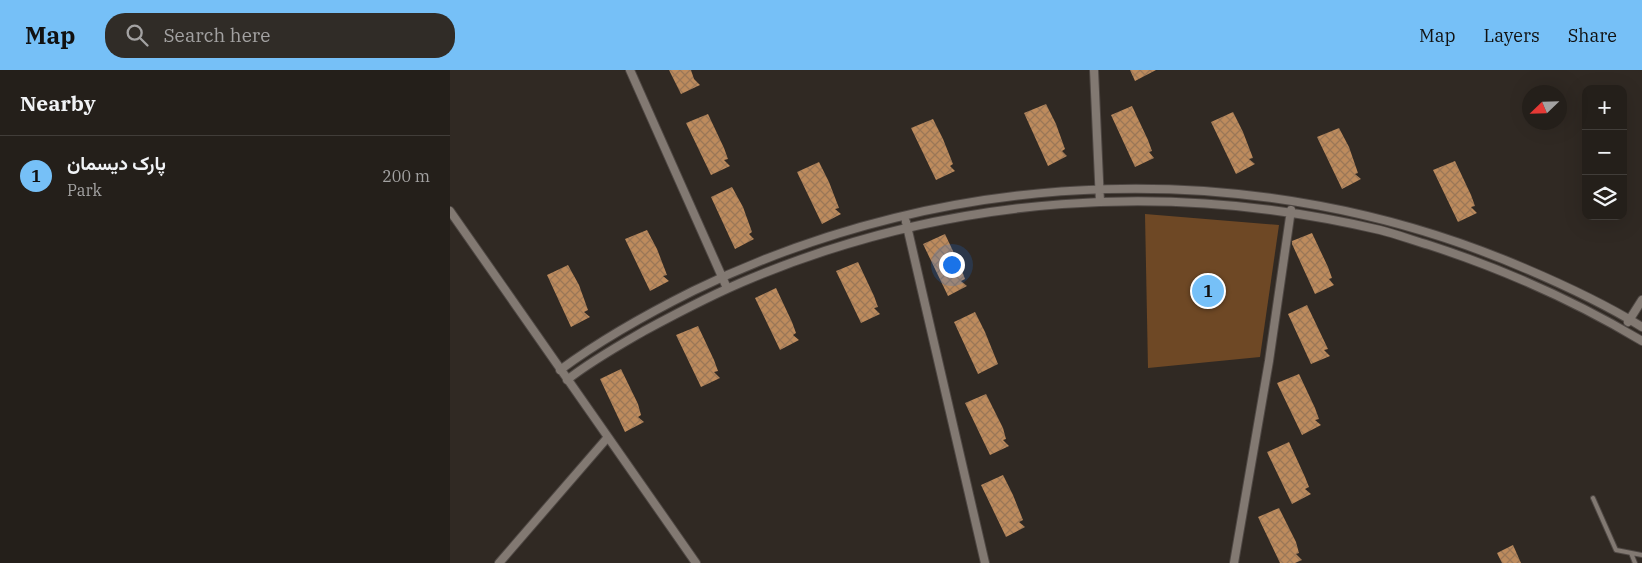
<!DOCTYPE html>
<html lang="en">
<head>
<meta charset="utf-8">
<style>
	body { margin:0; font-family:"IBM Plex Serif",Vazirmatn,serif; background:#302c27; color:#f1f3f6 }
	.controls { position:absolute; right:15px; top:15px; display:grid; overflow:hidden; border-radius:10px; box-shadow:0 5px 20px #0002 }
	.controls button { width:45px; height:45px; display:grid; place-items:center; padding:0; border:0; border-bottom:1px solid #413d39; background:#241f1a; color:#f1f3f6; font:25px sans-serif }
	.compass { position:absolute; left:1072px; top:15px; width:45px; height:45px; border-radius:50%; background:#241f1a; box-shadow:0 5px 20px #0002; rotate:247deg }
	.you { position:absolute; left:501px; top:194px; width:18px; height:18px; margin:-12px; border:4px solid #fff; border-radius:50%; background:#1a73e8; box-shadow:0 0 0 8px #1a73e833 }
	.badge { display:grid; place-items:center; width:32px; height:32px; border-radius:50%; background:#76c0f7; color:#111; font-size:16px; font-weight:700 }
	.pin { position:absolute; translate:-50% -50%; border:2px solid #fff; box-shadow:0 1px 5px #0006 }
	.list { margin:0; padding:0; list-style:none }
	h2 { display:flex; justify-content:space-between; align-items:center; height:65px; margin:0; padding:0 20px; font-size:21px }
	h2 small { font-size:16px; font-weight:400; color:#a3a2a2 }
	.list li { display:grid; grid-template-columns:32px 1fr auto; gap:15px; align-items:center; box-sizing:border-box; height:80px; padding:0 20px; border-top:1px solid #413d39 }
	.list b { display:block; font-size:19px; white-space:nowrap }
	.list p { margin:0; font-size:16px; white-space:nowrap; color:#a3a2a2 }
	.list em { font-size:16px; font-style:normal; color:#a3a2a2 }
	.icon { flex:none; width:28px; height:28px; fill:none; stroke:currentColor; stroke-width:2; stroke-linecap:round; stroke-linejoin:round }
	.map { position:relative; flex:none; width:1192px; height:493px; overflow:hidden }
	header { display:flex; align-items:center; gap:30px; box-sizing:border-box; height:70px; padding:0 25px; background:#76c0f7; color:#111 }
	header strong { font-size:24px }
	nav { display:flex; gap:28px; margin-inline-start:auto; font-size:18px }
	.search { width:350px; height:45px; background:#302c27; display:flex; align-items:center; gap:12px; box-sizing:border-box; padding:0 18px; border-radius:20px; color:#a3a2a2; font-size:19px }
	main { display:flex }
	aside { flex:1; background:#241f1a }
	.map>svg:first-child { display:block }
</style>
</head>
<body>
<header>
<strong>Map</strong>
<div class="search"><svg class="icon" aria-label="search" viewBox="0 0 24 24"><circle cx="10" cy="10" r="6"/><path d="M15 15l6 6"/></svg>Search here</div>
<nav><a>Map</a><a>Layers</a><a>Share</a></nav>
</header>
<main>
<aside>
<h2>Nearby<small></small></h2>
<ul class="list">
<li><span class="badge">1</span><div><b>پارک دیسمان</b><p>Park</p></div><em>200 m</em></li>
</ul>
</aside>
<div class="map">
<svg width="1192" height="493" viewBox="0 0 1192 493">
	<defs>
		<pattern id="building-cross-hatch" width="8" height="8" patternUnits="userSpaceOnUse" patternTransform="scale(1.25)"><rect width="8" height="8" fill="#bd8b5d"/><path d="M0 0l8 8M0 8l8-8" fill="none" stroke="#9b7757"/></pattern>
	</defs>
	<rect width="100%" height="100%" fill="#302923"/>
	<path fill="#6e4825" d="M695,144L829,155L810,287L698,298Z"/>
	<path fill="url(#building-cross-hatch)" d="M219,0H241L244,9L250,15L231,24Z
		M680,0H706L685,11Z
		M596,34L606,54L615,79L612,81L617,86L598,96L574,43Z
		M682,36L698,70L702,81L699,82L704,88L685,97L661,45Z
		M783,42L793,62L803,88L799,89L805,94L786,104L761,52Z
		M258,44L274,78L278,89L274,90L280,96L261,105L236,53Z
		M483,49L493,69L503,94L500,96L505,101L486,110L461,58Z
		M889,58L899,77L908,103L905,104L911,109L892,119L867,67Z
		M1005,91L1021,125L1025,136L1021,137L1027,143L1008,152L983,100Z
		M369,92L379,112L389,138L385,139L391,144L372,154L347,102Z
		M282,117L293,137L302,162L299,164L304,169L285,179L261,127Z
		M197,160L207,179L217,205L213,206L219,211L200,221L175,169Z
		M862,163L878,197L882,208L879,209L884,215L865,224L842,174V171Z
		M495,164L511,198L515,209L511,211L517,216L498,226L473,174Z
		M408,192L424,226L428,237L424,238L430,244L411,253L386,201Z
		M118,195L129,215L138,240L134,242L140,247L121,257L97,205Z
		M326,218L342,252L346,263L343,265L349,270L330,280L305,228Z
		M857,235L878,279L874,280L880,286L861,294L838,244Z
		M525,242L535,262L548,294L528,304L504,252Z
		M248,256L264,290L268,301L264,302L270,308L251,317L226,265Z
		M171,299L188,334L191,345L188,347L194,352L175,362L150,309Z
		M849,304L865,338L869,349L865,350L871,355L852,365L827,313Z
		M536,324L553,358L556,369L553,370L559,376L540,385L515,333Z
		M839,372L855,407L859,417L855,419L861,424L842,434L817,382Z
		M553,405L563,425L573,450L569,452L575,457L556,467L531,415Z
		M829,438L846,472L849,483L846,484L852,490L845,493H830L808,447Z
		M1063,475L1071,493H1052L1047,483Z"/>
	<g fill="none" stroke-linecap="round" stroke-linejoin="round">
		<g stroke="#4e4743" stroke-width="6">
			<path id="service" d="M1143,428L1166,480L1192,485
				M1181,483L1185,493"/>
		</g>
		<g stroke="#4e4743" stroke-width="10">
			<path id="minor" d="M180,0L277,218
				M644,0L650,132
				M0,141L246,493
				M456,152L535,493
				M1178,252L1192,230
				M110,300C152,269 197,244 243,221C502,94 809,84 1074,198C1114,215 1155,234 1192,257
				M117,310C141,291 168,276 194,261C229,242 265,223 302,208C502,125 719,110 930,160C946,164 962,170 979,175C1053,199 1125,231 1192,271
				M49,493L158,367
				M784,493L819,291L841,140"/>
		</g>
		<use href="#service" stroke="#827972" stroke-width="4"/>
		<use href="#minor" stroke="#827972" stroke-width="8"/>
	</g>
</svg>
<div class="controls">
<button>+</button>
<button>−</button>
<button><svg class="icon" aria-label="layers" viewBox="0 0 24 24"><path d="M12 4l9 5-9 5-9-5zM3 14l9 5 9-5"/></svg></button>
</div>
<svg class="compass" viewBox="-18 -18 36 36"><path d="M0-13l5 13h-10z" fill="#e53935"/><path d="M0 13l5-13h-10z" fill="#a3a2a2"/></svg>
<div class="you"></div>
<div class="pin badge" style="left:758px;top:221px">1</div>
</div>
</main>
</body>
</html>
